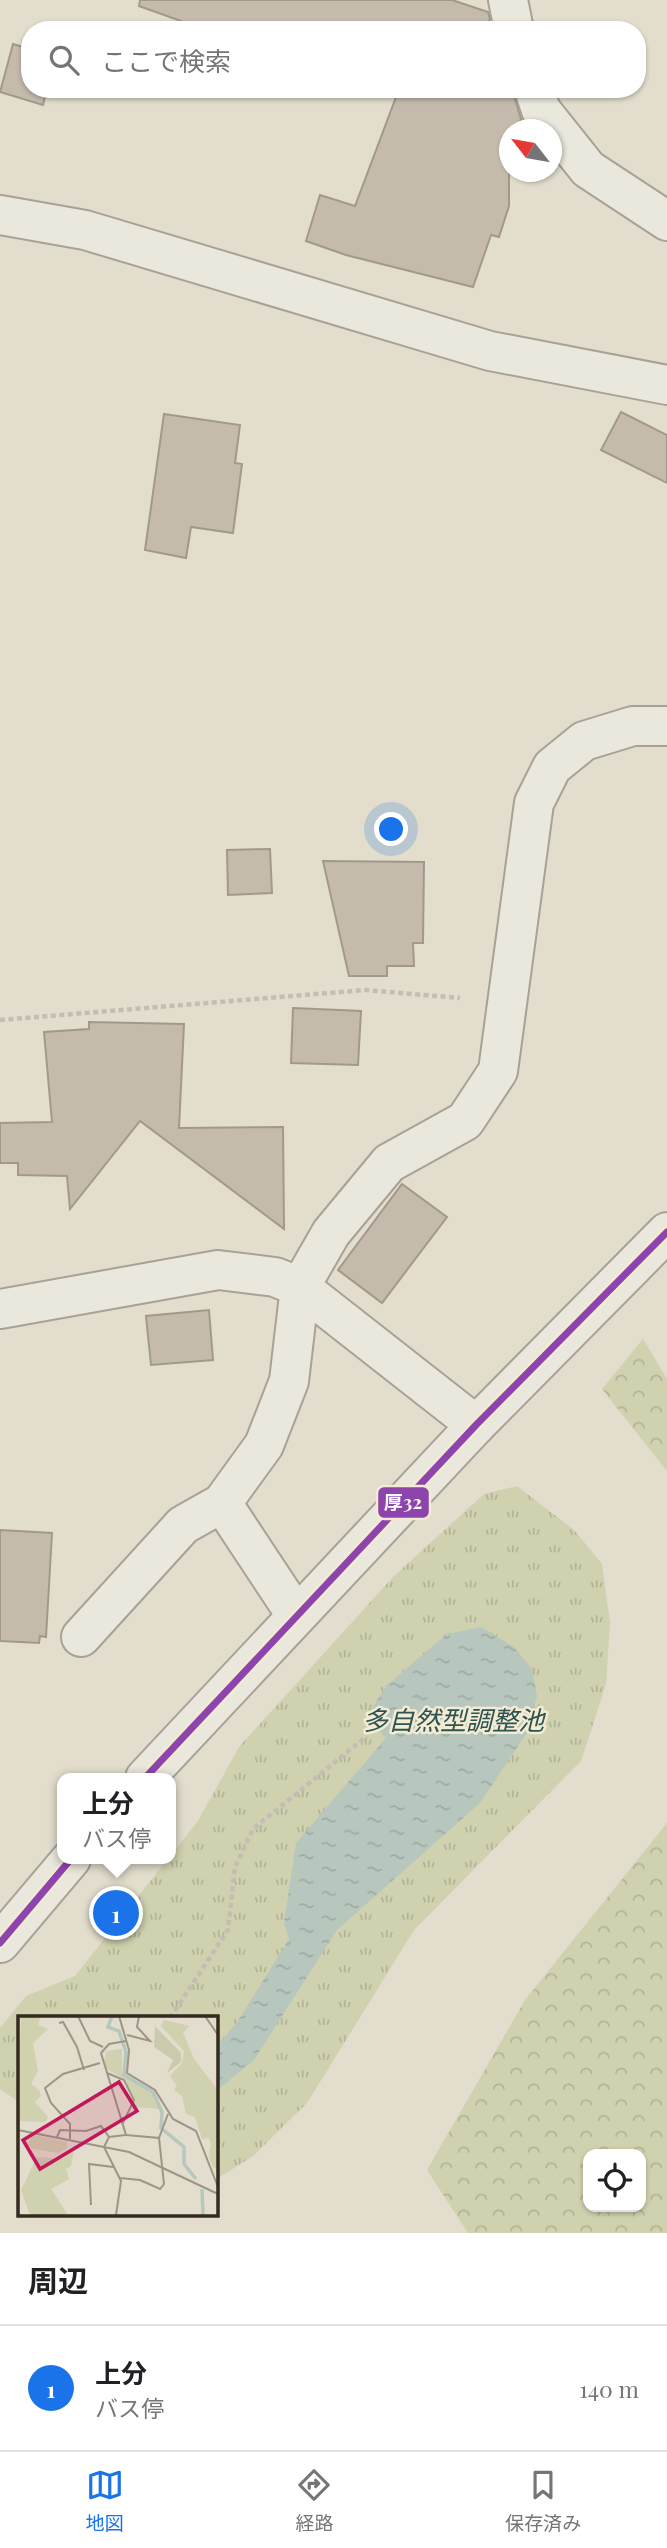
<!DOCTYPE html>
<html lang="ja">
<meta charset="utf-8">
<style>
:root{--surface:#fff;--page:#f6f6f6;--text:#202124;--muted:#757577;--line:#e0e0e0;--accent:#1a73e8}
body{margin:0;font-family:"Playfair Display","Noto Sans JP",serif;background:var(--page);color:var(--text)}
.controls{position:absolute;right:21px;bottom:21px;display:grid;overflow:hidden;border-radius:14px;box-shadow:0 2px 5px #0004}
.controls button{width:63px;height:63px;display:grid;place-items:center;padding:0;border:0;border-bottom:2px solid var(--line);background:var(--surface);color:var(--text);font:35px sans-serif}
.compass{position:absolute;left:499px;top:119px;width:63px;height:63px;border-radius:50%;background:var(--surface);box-shadow:0 2px 5px #0004;rotate:301deg}
.you{position:absolute;left:392px;top:830px;width:24px;height:24px;margin:-18px;border:5px solid #fff;border-radius:50%;background:#1a73e8;box-shadow:0 0 0 10px #1a73e833}
.badge{display:grid;place-items:center;width:46px;height:46px;border-radius:50%;background:var(--accent);color:#fff;font-size:23px;font-weight:700}
.pin{position:absolute;translate:-50% -50%;border:4px solid #fff;box-shadow:0 2px 7px #0006}
.popup{position:absolute;left:57px;top:1773px;width:119px;height:91px;box-sizing:border-box;display:grid;place-content:center;border-radius:14px;background:var(--surface);filter:drop-shadow(0 2px 5px #0005);font-size:23px;white-space:nowrap;color:var(--muted)}
.popup b{font-size:26px;color:var(--text)}
.popup::after{content:'';position:absolute;left:50%;top:100%;margin-left:-14px;border:14px solid transparent;border-top-color:var(--surface)}
.list{margin:0;padding:0;list-style:none}
h2{display:flex;justify-content:space-between;align-items:center;height:91px;margin:0;padding:0 28px;font-size:30px}
h2 small{font-size:23px;font-weight:400;color:var(--muted)}
.list li{display:grid;grid-template-columns:46px 1fr auto;gap:21px;align-items:center;box-sizing:border-box;height:126px;padding:0 28px;border-top:2px solid var(--line)}
.list b{display:block;font-size:26px;white-space:nowrap}
.list p{margin:0;font-size:23px;white-space:nowrap;color:var(--muted)}
.list em{font-size:23px;font-style:normal;color:var(--muted)}
.icon{flex:none;width:38px;height:38px;fill:none;stroke:currentColor;stroke-width:2;stroke-linecap:round;stroke-linejoin:round}
.map{position:relative;flex:none;width:667px;height:2233px;overflow:hidden}
.search{position:absolute;background:var(--surface);box-shadow:0 2px 5px #0004;left:21px;right:21px;top:21px;height:77px;display:flex;align-items:center;gap:18px;box-sizing:border-box;padding:0 24px;border-radius:28px;color:var(--muted);font-size:26px}
.sheet{height:217px;background:var(--surface)}
nav{display:flex;justify-content:space-around;align-items:center;box-sizing:border-box;height:98px;border-top:2px solid var(--line);background:var(--surface);font-size:19px;color:var(--muted)}
nav a{display:grid;justify-items:center;gap:4px}
nav .on{color:var(--accent)}
.map>svg:first-child{display:block}
.forest{fill:url(#forest-crowns);fill-rule:evenodd}
.park{fill:url(#park-tufts)}
.water{fill:url(#water-ripples)}
.building{fill:#c5bbad;stroke:#a2998b;stroke-width:2}
.lines{fill:none;stroke-linecap:round;stroke-linejoin:round}
.minor-casing{stroke:#a7a295;stroke-width:42}
.tertiary-casing{stroke:#a7a295;stroke-width:42}
.path{stroke:#c2beb4;stroke-width:4.5;stroke-dasharray:5 3.5;stroke-linecap:butt}
.minor{stroke:#eae7dd;stroke-width:38}
.tertiary{stroke:#eae7dd;stroke-width:38}
.bus-1-casing{stroke:#f3ebd2;stroke-width:12}
.bus-1{stroke:#8e44ad;stroke-width:7}
.labels{text-anchor:middle;dominant-baseline:central;stroke-width:5;stroke-linejoin:round;paint-order:stroke}
.water-label{font-size:26px;font-style:italic;fill:#2e5353;stroke:#f3ebd2}
.inset-river{fill:none;stroke:#b7c7be;stroke-width:3.5}
.inset-road{fill:none;stroke:#9d9586;stroke-width:2}
.view{fill:#c2185b;fill-opacity:0.15;stroke:#c2185b;stroke-width:3.5}
.inset-edge{fill:none;stroke:#352a1e;stroke-width:3.5}
.line-badge{stroke:#f3ebd2;stroke-width:2.5}
.badge-label{font-size:19px;text-anchor:middle;font-weight:bold;fill:#fff}
</style>
<div class="map">
<svg width="667" height="2233" viewBox="0 0 667 2233">
<defs>
<pattern id="forest-crowns" width="20" height="18" patternUnits="userSpaceOnUse" patternTransform="scale(1.75)"><rect width="20" height="18" fill="#cfd1af"/><path d="M2 6a3 3 0 1 1 6 0M12 15a3 3 0 1 1 6 0" fill="none" stroke="#b2b496"/></pattern>
<pattern id="park-tufts" width="24" height="20" patternUnits="userSpaceOnUse" patternTransform="scale(1.75)"><rect width="24" height="20" fill="#cfd1af"/><path d="M3 7l-1-3M5 7V3M7 7l1-3M15 17l-1-3M17 17v-4M19 17l1-3" fill="none" stroke="#b2b496"/></pattern>
<pattern id="water-ripples" width="26" height="14" patternUnits="userSpaceOnUse" patternTransform="scale(1.75)"><rect width="26" height="14" fill="#b7c7be"/><path d="M2 4q2-2 4 0t4 0M15 11q2-2 4 0t4 0" fill="none" stroke="#9eaba3"/></pattern>
</defs>
<rect width="100%" height="100%" fill="#e2ddcc"/>
<path class="forest" d="M 643,1339 L 667,1379 L 667,1471 L 602,1389 Z
M 667,1823 L 667,2233 L 468,2233 L 427,2170 L 525,2000 ZM 588,2154 L 641,2154 L 641,2207 L 588,2207 Z"/>
<path class="park" d="M 517,1486 L 574,1530 L 602,1564 L 610,1623 L 606,1684 L 581,1761 L 414,1930 L 307,2103 L 253,2156 L 215,2180 L 215,2018 L 19,2018 L 19,2102 L 0,2089 L 0,2028 L 26,1996 L 75,1976 L 198,1821 L 239,1747 L 393,1577 L 484,1494 Z"/>
<path class="water" d="M 481,1627 L 514,1647 L 532,1669 L 537,1696 L 528,1731 L 480,1803 L 337,1930 L 254,2060 L 215,2092 L 215,2048 L 238,2021 L 289,1939 L 284,1923 L 296,1843 L 386,1738 L 366,1718 L 386,1686 L 447,1634 Z"/>
<path class="building" d="M 140,0 L 452,0 L 488,12 L 490,19 L 486,30 L 206,30 L 139,6 Z
M 13,44 L 30,49 L 30,89 L 47,89 L 43,105 L 0,92 Z
M 374,89 L 503,89 L 513,93 L 521,119 L 518,130 L 509,130 L 509,206 L 499,237 L 491,235 L 473,287 L 346,255 L 306,241 L 320,195 L 355,206 L 396,97 Z
M 621,412 L 667,435 L 667,483 L 601,450 Z
M 164,414 L 240,425 L 235,463 L 242,464 L 233,533 L 191,527 L 186,558 L 145,550 Z
M 270,849 L 272,893 L 228,895 L 227,850 Z
M 323,861 L 424,862 L 423,943 L 413,943 L 414,966 L 387,966 L 387,976 L 349,976 Z
M 293,1008 L 361,1011 L 358,1065 L 291,1063 Z
M 89,1022 L 184,1024 L 179,1128 L 283,1127 L 284,1229 L 140,1121 L 70,1209 L 67,1176 L 18,1175 L 18,1163 L 0,1163 L 0,1123 L 52,1122 L 44,1032 L 89,1029 Z
M 402,1184 L 447,1217 L 382,1303 L 338,1270 Z
M 209,1310 L 213,1360 L 151,1365 L 146,1316 Z
M 0,1530 L 52,1533 L 46,1637 L 40,1636 L 39,1643 L 0,1641 Z"/>
<g class="lines">
<defs>
<path id="minor" d="M 508,0 L 514,30
M 534,89 L 541,110 L 588,169 L 667,221
M 0,215 L 85,230 L 490,351 L 667,385
M 0,1309 L 218,1270 L 275,1277 L 300,1287 L 476,1425
M 296,1615 L 222,1503 L 264,1445 L 289,1381 L 300,1287 L 331,1233 L 389,1163 L 465,1121 L 498,1071 L 534,803 L 552,767 L 584,741 L 633,726 L 667,726
M 81,1637 L 183,1525 L 222,1503"/>
<path id="tertiary" d="M 145,1778 L 476,1425 L 667,1232
M 0,1943 L 71,1859"/>
</defs>
<use href="#minor" class="minor-casing"/>
<use href="#tertiary" class="tertiary-casing"/>
<path class="path" d="M 0,1020 L 365,990 L 460,998
M 170,2018 L 228,1930 L 235,1867 L 253,1829 L 367,1736"/>
<use href="#minor" class="minor"/>
<use href="#tertiary" class="tertiary"/>
<defs>
<path id="bus-1" d="M 145,1778 L 476,1425 L 667,1232
M 0,1943 L 71,1859"/>
</defs>
<use href="#bus-1" class="bus-1-casing"/>
<use href="#bus-1" class="bus-1"/>
</g>
<g class="labels">
<g class="water-label">
<text x="453" y="1719">多自然型調整池</text>
</g>
</g>
<g transform="translate(18 2016)">
<rect width="200" height="200" fill="#e2ddcc"/>
<path d="M 3,0 L 23,0 L 20,9 L 30,13 L 15,27 L 20,55 L 13,68 L 21,74 L 23,80 L 17,86 L 30,101 L 27,106 L 0,105 ZM 146,4 L 171,10 L 165,17 L 176,43 L 199,73 L 200,151 L 196,153 L 191,141 L 193,128 L 191,122 L 184,123 L 177,101 L 168,98 L 164,80 L 156,74 L 159,70 L 152,60 L 164,47 L 166,35 L 143,10 ZM 104,33 L 104,57 L 134,77 L 141,93 L 116,91 L 108,64 L 90,54 L 86,47 L 88,35 ZM 57,128 L 53,150 L 48,153 L 51,163 L 33,173 L 50,199 L 12,199 L 3,174 L 19,141 L 45,143 Z" fill="#cfd1af"/>
<path d="M 137,10 L 163,37 L 163,46 L 149,57 L 155,44 L 136,31 Z" fill="#cacbae"/>
<path d="M 13,118 L 49,126 L 49,132 L 40,137 L 15,133 L 10,129 Z" fill="#cfd1af"/>
<path class="inset-river" d="M 94,0 L 90,11 L 101,15 L 108,36 L 106,59 L 135,76 L 144,96 L 143,112 L 166,131 L 166,148 L 178,163M 184,173 L 185,199"/>
<path class="inset-road" d="M 60,0 L 72,25 L 85,31M 101,0 L 111,34 L 109,57 L 137,74 L 155,103 L 178,115 L 200,171M 187,0 L 200,19M 41,7 L 45,6 L 59,31 L 66,54M 109,19 L 132,25 L 119,11 L 121,0M 89,57 L 106,64 L 116,84 L 104,109M 0,114 L 111,136 L 200,178M 39,121 L 42,114 L 68,115 L 83,110 L 91,121M 141,122 L 150,98M 52,123 L 52,108 L 33,87 L 27,72 L 45,58 L 82,47M 102,162 L 122,164 L 142,173 L 146,168 L 141,122 L 108,119M 73,189 L 71,148 L 95,151M 98,199 L 103,165 L 86,131 L 91,121 L 108,119 L 83,37 L 91,28 L 108,25"/>
<path class="view" d="M 101,66 L 119,95 L 22,153 L 5,124 Z"/>
<rect width="200" height="200" class="inset-edge"/>
</g>
<rect class="line-badge" x="377" y="1486" width="53" height="33" rx="7" fill="#8e44ad"/>
<g class="badge-label">
<text x="403" y="1509">厚32</text>
</g>
</svg>
<div class="controls">
<button><svg class="icon" aria-label="locate" viewBox="0 0 24 24"><circle cx="12" cy="12" r="6"/><path d="M12 2v4M12 18v4M2 12h4M18 12h4"/></svg></button>
</div>
<svg class="compass" viewBox="-18 -18 36 36"><path d="M0-13l5 13h-10z" fill="#e53935"/><path d="M0 13l5-13h-10z" fill="#757577"/></svg>
<div class="you"></div>
<div class="pin badge" style="left:116px;top:1913px">1</div>
<div class="popup"><b>上分</b>バス停</div>
<div class="search"><svg class="icon" aria-label="search" viewBox="0 0 24 24"><circle cx="10" cy="10" r="6"/><path d="M15 15l6 6"/></svg>ここで検索</div>
</div>
<section class="sheet">
<h2>周辺<small></small></h2>
<ul class="list">
<li><span class="badge">1</span><div><b>上分</b><p>バス停</p></div><em>140 m</em></li>
</ul>
</section>
<nav>
<a class="on"><svg class="icon" aria-label="map" viewBox="0 0 24 24"><path d="M3 6l6-2 6 2 6-2v14l-6 2-6-2-6 2zM9 4v14M15 6v14"/></svg>地図</a>
<a><svg class="icon" aria-label="directions" viewBox="0 0 24 24"><path d="M12 3l9 9-9 9-9-9zM9 14v-3h6M13 9l2 2-2 2"/></svg>経路</a>
<a><svg class="icon" aria-label="saved" viewBox="0 0 24 24"><path d="M7 4h10v16l-5-4-5 4z"/></svg>保存済み</a>
</nav>
